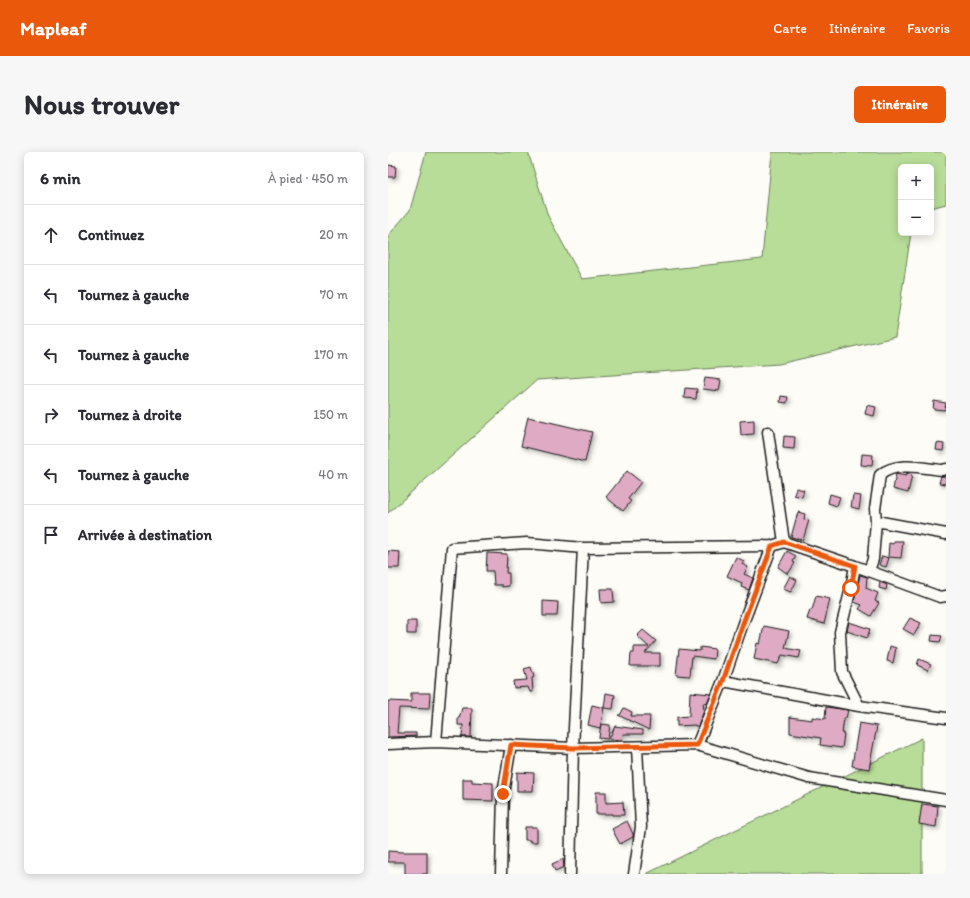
<!DOCTYPE html>
<html lang="fr">
<meta charset="utf-8">
<style>
:root{--surface:#fff;--page:#f7f7f7;--text:#2b2b33;--muted:#7c7c81;--line:#e1e1e2;--accent:#ea580c}
body{margin:0;font-family:Itim,sans-serif;background:var(--page);color:var(--text)}
.controls{position:absolute;right:12px;top:12px;display:grid;overflow:hidden;border-radius:6px;box-shadow:0 2px 10px #0003}
.controls button{width:36px;height:36px;display:grid;place-items:center;padding:0;border:0;border-bottom:1px solid var(--line);background:var(--surface);color:var(--text);font:20px sans-serif}
.stop{position:absolute;width:12px;height:12px;margin:-9px;border:3px solid #ea580c;border-radius:50%;background:#fff}
.stop.end{background:#ea580c;border-color:#fff;box-shadow:0 1px 4px #0008}
.list{margin:0;padding:0;list-style:none}
h2{display:flex;justify-content:space-between;align-items:center;height:52px;margin:0;padding:0 16px;font-size:17px}
h2 small{font-size:13px;font-weight:400;color:var(--muted)}
.list li{display:grid;grid-template-columns:26px 1fr auto;gap:12px;align-items:center;box-sizing:border-box;height:60px;padding:0 16px;border-top:1px solid var(--line)}
.list b{display:block;font-size:15px;white-space:nowrap}
.list em{font-size:13px;font-style:normal;color:var(--muted)}
.icon{flex:none;width:22px;height:22px;fill:none;stroke:currentColor;stroke-width:2;stroke-linecap:round;stroke-linejoin:round}
.map{position:relative;flex:none;width:558px;height:722px;overflow:hidden;border-radius:6px}
header{display:flex;align-items:center;gap:24px;box-sizing:border-box;height:56px;padding:0 20px;background:var(--accent);color:#fff}
header strong{font-size:19px}
nav{display:flex;gap:22px;margin-inline-start:auto;font-size:14px}
.intro{display:flex;align-items:center;justify-content:space-between;box-sizing:border-box;height:96px;padding:0 24px}
h1{margin:0;font-size:28px}
.button{padding:10px 18px;border-radius:6px;background:var(--accent);color:#fff;font-size:14px;font-weight:700}
main{display:flex;gap:24px;padding:0 24px}
aside{flex:1;background:var(--surface);border-radius:6px;box-shadow:0 2px 10px #0003}
.map>svg:first-child{display:block}
.green{fill:#b8dd98;stroke:#6a7c5a}
.building{fill:#dfaac4;stroke:#1c1c1c;filter:url(#shadow)}
.lines{fill:none;stroke-linecap:round;stroke-linejoin:round}
.street-casing{stroke:#1c1c1c;stroke-width:13}
.street{stroke:#fdfcf7;stroke-width:10}
.route{stroke:#ea580c;stroke-width:5}
</style>
<header>
<strong>Mapleaf</strong>
<nav><a>Carte</a><a>Itinéraire</a><a>Favoris</a></nav>
</header>
<div class="intro"><h1>Nous trouver</h1><a class="button">Itinéraire</a></div>
<main>
<aside>
<h2>6 min<small>À pied · 450 m</small></h2>
<ul class="list">
<li><svg class="icon" aria-label="ahead" viewBox="0 0 24 24"><path d="M12 20V5M6 11l6-6 6 6"/></svg><div><b>Continuez</b></div><em>20 m</em></li>
<li><svg class="icon" aria-label="left" viewBox="0 0 24 24"><path d="M17 20v-9H6M10 6l-5 5 5 5"/></svg><div><b>Tournez à gauche</b></div><em>70 m</em></li>
<li><svg class="icon" aria-label="left" viewBox="0 0 24 24"><path d="M17 20v-9H6M10 6l-5 5 5 5"/></svg><div><b>Tournez à gauche</b></div><em>170 m</em></li>
<li><svg class="icon" aria-label="right" viewBox="0 0 24 24"><path d="M7 20v-9h11M14 6l5 5-5 5"/></svg><div><b>Tournez à droite</b></div><em>150 m</em></li>
<li><svg class="icon" aria-label="left" viewBox="0 0 24 24"><path d="M17 20v-9H6M10 6l-5 5 5 5"/></svg><div><b>Tournez à gauche</b></div><em>40 m</em></li>
<li><svg class="icon" aria-label="arrive" viewBox="0 0 24 24"><path d="M6 21V4h12l-3 4 3 4H6"/></svg><div><b>Arrivée à destination</b></div></li>
</ul>
</aside>
<div class="map">
<svg width="558" height="722" viewBox="0 0 558 722">
<defs>
<filter id="shadow"><feDropShadow dx="2.5" dy="2.5" stdDeviation="2" flood-color="#0004"/></filter>
</defs>
<rect width="100%" height="100%" fill="#fdfcf7"/>
<filter id="ink" filterUnits="userSpaceOnUse"><feTurbulence type="fractalNoise" baseFrequency=".025" numOctaves="2"/><feDisplacementMap in="SourceGraphic" scale="8" xChannelSelector="R" yChannelSelector="G"/><feConvolveMatrix kernelMatrix="1 2 1 2 8 2 1 2 1" color-interpolation-filters="sRGB"/></filter>
<g filter="url(#ink)">
<path class="green" d="M 38,0 L 140,0 L 160,64 L 194,127 L 374,107 L 384,0 L 558,0 L 558,52 L 543,56 L 543,15 L 513,15 L 513,81 L 523,81 L 507,185 L 391,212 L 149,228 L 0,361 L 0,84 L 22,58 Z
M 534,586 L 534,722 L 258,722 Z"/>
<path class="building" d="M 0,13 L 8,14 L 7,25 L 0,25 Z
M 317,226 L 333,228 L 331,239 L 315,237 Z
M 297,236 L 309,237 L 308,247 L 296,246 Z
M 393,244 L 400,245 L 399,251 L 392,250 Z
M 546,249 L 558,251 L 557,258 L 545,257 Z
M 479,253 L 488,255 L 486,264 L 477,262 Z
M 140,265 L 204,280 L 197,310 L 133,294 Z
M 366,268 L 366,282 L 353,283 L 352,269 Z
M 396,284 L 407,285 L 406,297 L 395,296 Z
M 549,291 L 556,292 L 555,299 L 548,298 Z
M 474,302 L 485,303 L 484,314 L 473,313 Z
M 239,319 L 253,330 L 240,347 L 243,349 L 235,359 L 218,345 Z
M 518,321 L 524,323 L 520,341 L 505,337 L 508,322 L 518,324 Z
M 553,324 L 558,324 L 558,332 L 551,331 Z
M 408,336 L 416,338 L 414,345 L 406,343 Z
M 442,342 L 452,345 L 449,354 L 440,351 Z
M 465,343 L 473,344 L 471,357 L 463,355 Z
M 410,360 L 417,362 L 416,367 L 421,368 L 415,388 L 403,385 Z
M 506,389 L 515,389 L 513,406 L 500,405 L 501,391 L 505,392 Z
M 0,399 L 12,400 L 11,416 L 0,416 Z
M 399,399 L 408,404 L 405,410 L 407,411 L 400,422 L 390,415 Z
M 99,401 L 119,402 L 118,421 L 121,421 L 121,434 L 114,435 L 114,433 L 106,433 L 105,419 L 98,419 Z
M 494,404 L 501,406 L 498,415 L 491,413 Z
M 348,405 L 356,409 L 354,412 L 360,415 L 356,422 L 365,426 L 361,438 L 353,435 L 354,431 L 339,424 Z
M 472,423 L 479,425 L 478,436 L 490,441 L 487,449 L 491,451 L 483,464 L 471,457 L 474,453 L 466,450 Z
M 402,424 L 409,428 L 403,440 L 395,437 Z
M 492,430 L 499,433 L 498,438 L 491,436 Z
M 212,437 L 225,437 L 226,450 L 213,451 Z
M 428,444 L 442,447 L 436,472 L 419,467 L 422,458 L 424,458 Z
M 155,449 L 170,450 L 169,464 L 155,464 Z
M 522,466 L 533,471 L 526,483 L 515,477 Z
M 19,469 L 28,469 L 28,482 L 19,482 Z
M 461,470 L 482,477 L 479,486 L 459,479 Z
M 376,474 L 401,479 L 397,496 L 413,499 L 411,506 L 394,503 L 390,512 L 366,507 L 369,491 L 372,492 Z
M 255,478 L 268,489 L 257,501 L 272,501 L 272,514 L 242,514 L 243,501 L 246,501 L 246,495 L 261,495 L 249,484 Z
M 544,483 L 554,484 L 552,490 L 543,489 Z
M 502,494 L 508,496 L 505,511 L 499,509 Z
M 312,495 L 327,497 L 326,507 L 304,504 L 302,524 L 288,523 L 291,497 L 312,499 Z
M 531,507 L 543,512 L 540,518 L 529,513 Z
M 143,515 L 146,525 L 144,526 L 145,540 L 142,540 L 140,535 L 126,536 L 125,529 L 139,528 L 136,517 Z
M 302,540 L 323,542 L 319,552 L 315,551 L 316,559 L 310,574 L 307,574 L 307,573 L 289,574 L 289,565 L 301,564 Z
M 23,541 L 42,541 L 41,557 L 11,556 L 9,581 L 28,581 L 28,584 L 0,585 L 0,549 L 23,550 Z
M 218,541 L 227,543 L 225,557 L 216,556 L 212,576 L 200,573 L 204,553 L 216,556 Z
M 438,555 L 460,558 L 458,566 L 456,566 L 454,582 L 456,582 L 454,596 L 432,593 L 433,586 L 402,581 L 402,565 L 424,568 L 424,565 L 437,567 Z
M 74,556 L 84,556 L 83,585 L 74,585 L 75,573 L 70,573 L 70,566 L 71,566 Z
M 236,556 L 244,560 L 243,564 L 262,564 L 261,578 L 230,563 L 232,563 Z
M 471,571 L 489,574 L 481,617 L 464,614 Z
M 213,572 L 222,573 L 220,587 L 211,586 Z
M 227,574 L 255,578 L 255,582 L 235,582 L 234,588 L 221,587 Z
M 129,620 L 146,621 L 145,639 L 129,639 Z
M 75,627 L 84,627 L 84,630 L 105,631 L 105,649 L 75,648 Z
M 208,640 L 218,640 L 218,651 L 235,650 L 236,663 L 224,663 L 224,662 L 208,662 Z
M 534,652 L 550,654 L 548,675 L 531,672 Z
M 239,669 L 245,682 L 245,685 L 232,692 L 224,677 Z
M 137,675 L 149,675 L 149,690 L 142,690 L 142,688 L 137,688 Z
M 0,699 L 14,700 L 39,700 L 39,722 L 17,722 L 17,710 L 0,710 Z
M 175,707 L 176,715 L 167,719 L 164,712 Z"/>
<g class="lines">
<defs>
<path id="street" d="M 380,280 L 396,390
M 558,317 L 554,318 C 534,316 509,309 492,323 L 487,357 L 488,369 L 485,407 L 481,419 L 467,414 L 463,436 L 452,480 L 454,520 L 471,554 L 558,566
M 488,369 L 558,382
M 481,419 L 552,445 L 558,444
M 335,529 L 354,474 L 384,394 L 396,390 L 467,414
M 48,590 L 64,396 L 139,391 L 195,396 L 384,394
M 0,592 L 48,590 L 185,596 L 309,593 L 421,626 L 558,648
M 309,593 L 335,529 L 471,554
M 113,722 L 115,642 L 123,593
M 182,722 L 185,596 L 195,396
M 246,722 L 253,675 L 249,595"/>
</defs>
<use href="#street" class="street-casing"/>
<use href="#street" class="street"/>
</g>
</g>
<g class="lines" filter="url(#ink)">
<path class="route" d="M 115,642 L 123,593 L 185,596 L 309,593 L 335,529 L 354,474 L 384,394 L 396,390 L 467,414 L 463,436"/>
</g>
</svg>
<div class="controls">
<button>+</button>
<button>−</button>
</div>
<div class="stop" style="left:463px;top:436px"></div>
<div class="stop end" style="left:115px;top:642px"></div>
</div>
</main>
